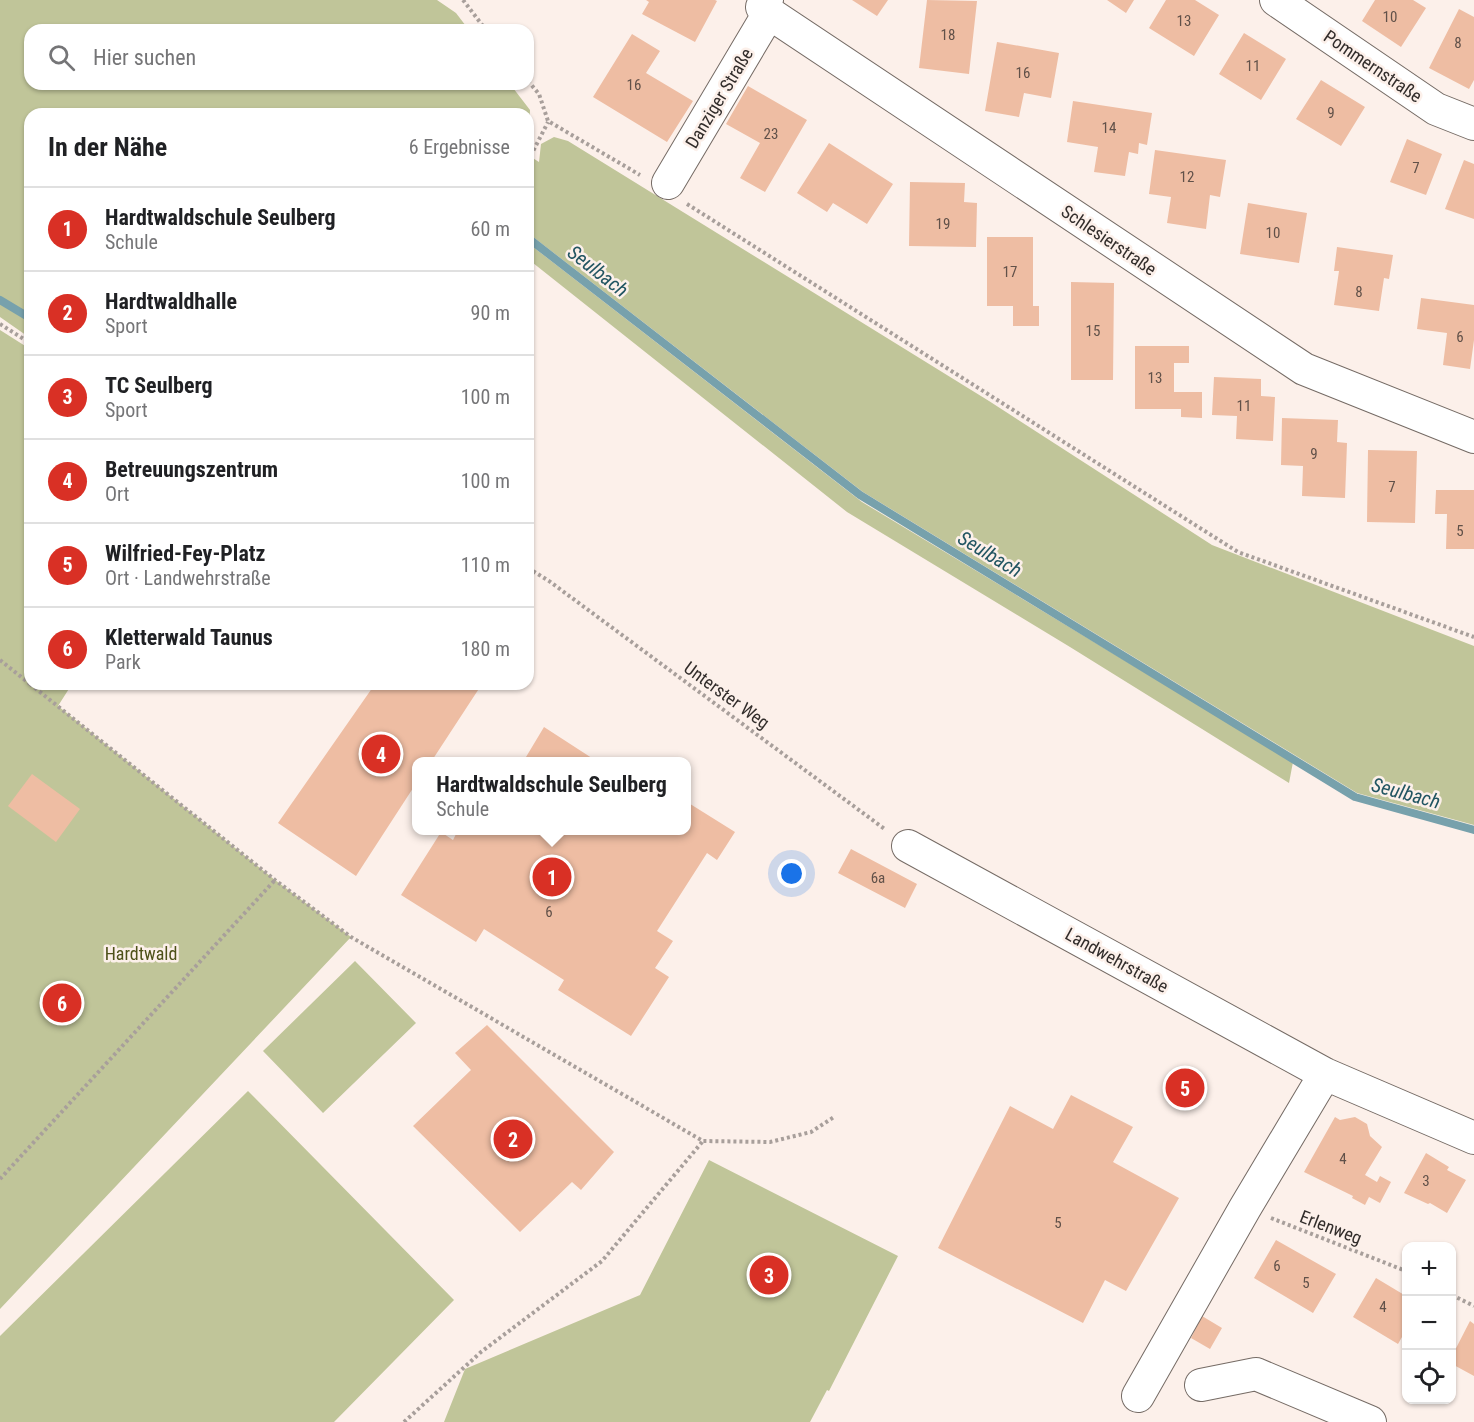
<!DOCTYPE html>
<html lang="de">
<meta charset="utf-8">
<style>
:root{--surface:#fff;--page:#f2f2f2;--text:#202124;--muted:#757577;--line:#e0e0e0;--accent:#d93025}
body{margin:0;font-family:"Roboto Condensed",sans-serif;background:var(--page);color:var(--text)}
.controls{position:absolute;right:18px;bottom:18px;display:grid;overflow:hidden;border-radius:12px;box-shadow:0 2px 4px #0004}
.controls button{width:54px;height:54px;display:grid;place-items:center;padding:0;border:0;border-bottom:2px solid var(--line);background:var(--surface);color:var(--text);font:30px sans-serif}
.you{position:absolute;left:792px;top:874px;width:21px;height:21px;margin:-15px;border:4px solid #fff;border-radius:50%;background:#1a73e8;box-shadow:0 0 0 9px #1a73e833}
.badge{display:grid;place-items:center;width:39px;height:39px;border-radius:50%;background:var(--accent);color:#fff;font-size:20px;font-weight:700}
.pin{position:absolute;translate:-50% -50%;border:3px solid #fff;box-shadow:0 2px 6px #0006}
.popup{position:absolute;left:412px;top:757px;width:279px;height:78px;box-sizing:border-box;display:grid;place-content:center;border-radius:12px;background:var(--surface);filter:drop-shadow(0 2px 4px #0005);font-size:20px;white-space:nowrap;color:var(--muted)}
.popup b{font-size:22px;color:var(--text)}
.popup::after{content:'';position:absolute;left:50%;top:100%;margin-left:-12px;border:12px solid transparent;border-top-color:var(--surface)}
.list{margin:0;padding:0;list-style:none}
h2{display:flex;justify-content:space-between;align-items:center;height:78px;margin:0;padding:0 24px;font-size:26px}
h2 small{font-size:20px;font-weight:400;color:var(--muted)}
.list li{display:grid;grid-template-columns:39px 1fr auto;gap:18px;align-items:center;box-sizing:border-box;height:84px;padding:0 24px;border-top:2px solid var(--line)}
.list b{display:block;font-size:22px;white-space:nowrap}
.list p{margin:0;font-size:20px;white-space:nowrap;color:var(--muted)}
.list em{font-size:20px;font-style:normal;color:var(--muted)}
.icon{flex:none;width:33px;height:33px;fill:none;stroke:currentColor;stroke-width:2;stroke-linecap:round;stroke-linejoin:round}
.map{position:relative;flex:none;width:1474px;height:1422px;overflow:hidden}
.search{position:absolute;background:var(--surface);box-shadow:0 2px 4px #0004;left:24px;top:24px;width:510px;height:66px;display:flex;align-items:center;gap:15px;box-sizing:border-box;padding:0 21px;border-radius:18px;color:var(--muted);font-size:22px}
.panel{position:absolute;background:var(--surface);box-shadow:0 2px 4px #0004;left:24px;top:108px;width:510px;height:582px;border-radius:18px}
.map>svg:first-child{display:block}
.green{fill:#c0c599}
.lines{fill:none;stroke-linecap:round;stroke-linejoin:round}
.stream{stroke:#77a1ac;stroke-width:8}
.building{fill:#eebda3}
.minor-casing{stroke:#756b65;stroke-width:34}
.path{stroke:#a89f9b;stroke-width:4;stroke-dasharray:3 3;stroke-linecap:butt}
.minor{stroke:#fff;stroke-width:32}
.labels{text-anchor:middle;dominant-baseline:central;stroke-width:5;stroke-linejoin:round;paint-order:stroke}
.number-label{font-size:15px;fill:#615149}
.street-label{font-size:18px;fill:#322d2b;stroke:#fcf0ea}
.park-label{font-size:18px;fill:#4e5119;stroke:#fcf0ea}
.water-label{font-size:20px;font-style:italic;fill:#225562;stroke:#fcf0ea}
</style>
<div class="map">
<svg width="1474" height="1422" viewBox="0 0 1474 1422">
<rect width="100%" height="100%" fill="#fcf0ea"/>
<path class="green" d="M 0,0 L 437,0 L 456,13 L 469,30 L 30,30 L 30,84 L 510,84 L 530,110 L 529,137 L 528,138 L 528,114 L 30,114 L 30,338 L 0,317 Z
M 554,137 L 568,141 L 989,401 L 1212,545 L 1474,646 L 1474,825 L 1357,793 L 863,492 L 528,233 L 528,155 L 539,162 L 541,144 Z
M 528,243 L 862,502 L 1293,762 L 1289,783 L 1070,647 L 847,512 L 528,259 Z
M 0,330 L 30,349 L 30,684 L 72,684 L 58,706 L 275,880 L 351,937 L 0,1309 Z
M 355,961 L 416,1023 L 323,1113 L 263,1051 Z
M 248,1091 L 454,1300 L 334,1422 L 0,1422 L 0,1336 Z
M 709,1160 L 898,1256 L 829,1391 L 827,1390 L 810,1422 L 444,1422 L 465,1369 L 640,1295 Z"/>
<g class="lines">
<path class="stream" d="M 528,238 L 860,495 L 1355,797 L 1474,830
M 0,300 L 30,318"/>
</g>
<path class="building" d="M 646,0 L 715,0 L 717,1 L 695,42 L 642,14 L 649,2 Z
M 852,0 L 888,0 L 877,16 Z
M 927,0 L 977,1 L 969,74 L 919,68 Z
M 1107,0 L 1134,0 L 1126,13 Z
M 1166,0 L 1195,0 L 1219,15 L 1194,56 L 1149,28 Z
M 1375,0 L 1413,0 L 1426,8 L 1401,47 L 1362,21 Z
M 1459,9 L 1474,17 L 1474,80 L 1469,89 L 1429,68 Z
M 1244,33 L 1286,59 L 1261,100 L 1219,74 Z
M 632,34 L 660,51 L 646,73 L 693,101 L 667,142 L 593,97 Z
M 997,42 L 1059,53 L 1051,98 L 1024,93 L 1019,117 L 985,111 Z
M 1321,80 L 1365,107 L 1341,146 L 1296,119 Z
M 748,86 L 807,120 L 765,192 L 740,178 L 760,143 L 726,124 Z
M 1073,101 L 1152,113 L 1147,145 L 1139,143 L 1138,154 L 1129,152 L 1125,176 L 1094,172 L 1098,147 L 1067,142 Z
M 1407,139 L 1442,154 L 1426,195 L 1390,182 Z
M 829,143 L 893,184 L 867,224 L 833,203 L 827,212 L 797,193 Z
M 1155,150 L 1226,160 L 1220,197 L 1210,195 L 1206,229 L 1167,223 L 1171,197 L 1149,194 Z
M 1464,160 L 1474,164 L 1474,219 L 1445,209 Z
M 910,182 L 965,183 L 964,202 L 977,203 L 976,247 L 909,246 Z
M 1248,203 L 1307,213 L 1299,263 L 1240,254 Z
M 987,237 L 1033,237 L 1033,306 L 1039,306 L 1039,326 L 1013,326 L 1013,306 L 987,306 Z
M 1337,247 L 1393,255 L 1389,279 L 1384,278 L 1379,311 L 1334,305 L 1339,271 L 1334,271 Z
M 1071,282 L 1114,283 L 1113,380 L 1071,380 Z
M 1421,298 L 1474,305 L 1474,340 L 1470,369 L 1443,365 L 1447,333 L 1417,329 Z
M 1135,346 L 1189,346 L 1189,363 L 1174,363 L 1174,392 L 1202,392 L 1202,418 L 1181,417 L 1181,409 L 1135,409 Z
M 1214,377 L 1261,379 L 1261,396 L 1275,397 L 1273,441 L 1236,439 L 1237,416 L 1212,415 Z
M 1282,418 L 1338,420 L 1337,442 L 1347,443 L 1345,498 L 1302,496 L 1303,466 L 1281,465 Z
M 1368,450 L 1417,451 L 1415,523 L 1367,522 Z
M 1436,490 L 1474,490 L 1474,549 L 1446,549 L 1447,514 L 1435,514 Z
M 375,684 L 482,684 L 431,762 L 417,762 L 417,782 L 356,876 L 278,823 Z
M 544,727 L 598,762 L 523,762 Z
M 32,774 L 80,809 L 56,842 L 8,806 Z
M 687,802 L 735,832 L 717,860 L 707,853 L 657,931 L 673,941 L 655,968 L 669,977 L 631,1036 L 558,990 L 564,980 L 484,929 L 476,942 L 401,895 L 441,832 L 453,840 L 458,830 L 687,830 Z
M 851,849 L 917,884 L 905,908 L 838,873 Z
M 487,1025 L 614,1152 L 581,1190 L 572,1182 L 520,1232 L 413,1126 L 471,1070 L 455,1053 Z
M 1071,1095 L 1133,1127 L 1113,1162 L 1179,1198 L 1126,1291 L 1105,1280 L 1083,1323 L 938,1248 L 1010,1106 L 1053,1129 Z
M 1335,1117 L 1340,1120 L 1355,1117 L 1367,1124 L 1370,1136 L 1382,1147 L 1365,1175 L 1377,1182 L 1380,1176 L 1391,1182 L 1380,1203 L 1369,1197 L 1365,1205 L 1352,1198 L 1353,1196 L 1304,1172 Z
M 1426,1153 L 1449,1167 L 1447,1170 L 1466,1180 L 1447,1213 L 1430,1203 L 1428,1204 L 1404,1193 Z
M 1276,1240 L 1336,1274 L 1313,1313 L 1254,1278 Z
M 1376,1278 L 1406,1296 L 1406,1330 L 1398,1344 L 1353,1317 Z
M 1202,1316 L 1222,1328 L 1210,1349 L 1191,1338 Z
M 1470,1321 L 1474,1324 L 1474,1376 L 1452,1364 L 1452,1356 Z"/>
<g class="lines">
<defs>
<path id="minor" d="M 767,0 L 762,7 L 769,13 L 1304,369 L 1474,437
M 1276,0 L 1436,109 L 1474,124
M 668,183 L 769,13
M 908,846 L 1325,1074 L 1474,1138
M 1201,1385 L 1256,1374 L 1370,1422
M 1138,1396 L 1245,1208 L 1325,1074"/>
</defs>
<use href="#minor" class="minor-casing"/>
<path class="path" d="M 463,0 L 486,30
M 528,81 L 539,94 L 548,121 L 640,175
M 528,161 L 548,122
M 687,204 L 1238,552 L 1474,637
M 0,324 L 30,343
M 528,568 L 549,581 L 886,830
M 0,660 L 30,684
M 30,684 L 275,880 L 351,937 L 703,1141 L 770,1142 L 811,1132 L 834,1117
M 0,1179 L 275,880
M 1271,1218 L 1406,1271
M 1452,1295 L 1474,1306
M 404,1422 L 481,1352 L 602,1261 L 703,1141"/>
<use href="#minor" class="minor"/>
</g>
<g class="labels">
<g class="number-label">
<text x="1390" y="17">10</text>
<text x="1184" y="21">13</text>
<text x="948" y="35">18</text>
<text x="1458" y="43">8</text>
<text x="1253" y="66">11</text>
<text x="1023" y="73">16</text>
<text x="634" y="85">16</text>
<text x="1331" y="113">9</text>
<text x="1109" y="128">14</text>
<text x="771" y="134">23</text>
<text x="1416" y="168">7</text>
<text x="1187" y="177">12</text>
<text x="943" y="224">19</text>
<text x="1273" y="233">10</text>
<text x="1010" y="272">17</text>
<text x="1359" y="292">8</text>
<text x="1093" y="331">15</text>
<text x="1460" y="337">6</text>
<text x="1155" y="378">13</text>
<text x="1244" y="406">11</text>
<text x="1314" y="454">9</text>
<text x="1392" y="487">7</text>
<text x="1460" y="531">5</text>
<text x="878" y="878">6a</text>
<text x="549" y="912">6</text>
<text x="1343" y="1159">4</text>
<text x="1426" y="1181">3</text>
<text x="1058" y="1223">5</text>
<text x="1277" y="1266">6</text>
<text x="1306" y="1283">5</text>
<text x="1383" y="1307">4</text>
</g>
<g class="street-label">
<text transform="translate(1373 66) rotate(34)">Pommernstraße</text>
<text transform="translate(719 98) rotate(-59)">Danziger Straße</text>
<text transform="translate(1109 240) rotate(34)">Schlesierstraße</text>
<text transform="translate(727 695) rotate(36)">Unterster Weg</text>
<text transform="translate(1117 960) rotate(29)">Landwehrstraße</text>
<text transform="translate(1331 1227) rotate(21)">Erlenweg</text>
</g>
<g class="park-label">
<text x="141" y="953">Hardtwald</text>
</g>
<g class="water-label">
<text transform="translate(598 271) rotate(38)">Seulbach</text>
<text transform="translate(990 554) rotate(31)">Seulbach</text>
<text transform="translate(1406 793) rotate(15)">Seulbach</text>
</g>
</g>
</svg>
<div class="controls">
<button>+</button>
<button>−</button>
<button><svg class="icon" aria-label="locate" viewBox="0 0 24 24"><circle cx="12" cy="12" r="6"/><path d="M12 2v4M12 18v4M2 12h4M18 12h4"/></svg></button>
</div>
<div class="you"></div>
<div class="pin badge" style="left:552px;top:877px">1</div>
<div class="popup"><b>Hardtwaldschule Seulberg</b>Schule</div>
<div class="pin badge" style="left:513px;top:1139px">2</div>
<div class="pin badge" style="left:769px;top:1275px">3</div>
<div class="pin badge" style="left:381px;top:754px">4</div>
<div class="pin badge" style="left:1185px;top:1088px">5</div>
<div class="pin badge" style="left:62px;top:1003px">6</div>
<div class="search"><svg class="icon" aria-label="search" viewBox="0 0 24 24"><circle cx="10" cy="10" r="6"/><path d="M15 15l6 6"/></svg>Hier suchen</div>
<section class="panel">
<h2>In der Nähe<small>6 Ergebnisse</small></h2>
<ul class="list">
<li><span class="badge">1</span><div><b>Hardtwaldschule Seulberg</b><p>Schule</p></div><em>60 m</em></li>
<li><span class="badge">2</span><div><b>Hardtwaldhalle</b><p>Sport</p></div><em>90 m</em></li>
<li><span class="badge">3</span><div><b>TC Seulberg</b><p>Sport</p></div><em>100 m</em></li>
<li><span class="badge">4</span><div><b>Betreuungszentrum</b><p>Ort</p></div><em>100 m</em></li>
<li><span class="badge">5</span><div><b>Wilfried-Fey-Platz</b><p>Ort · Landwehrstraße</p></div><em>110 m</em></li>
<li><span class="badge">6</span><div><b>Kletterwald Taunus</b><p>Park</p></div><em>180 m</em></li>
</ul>
</section>
</div>
